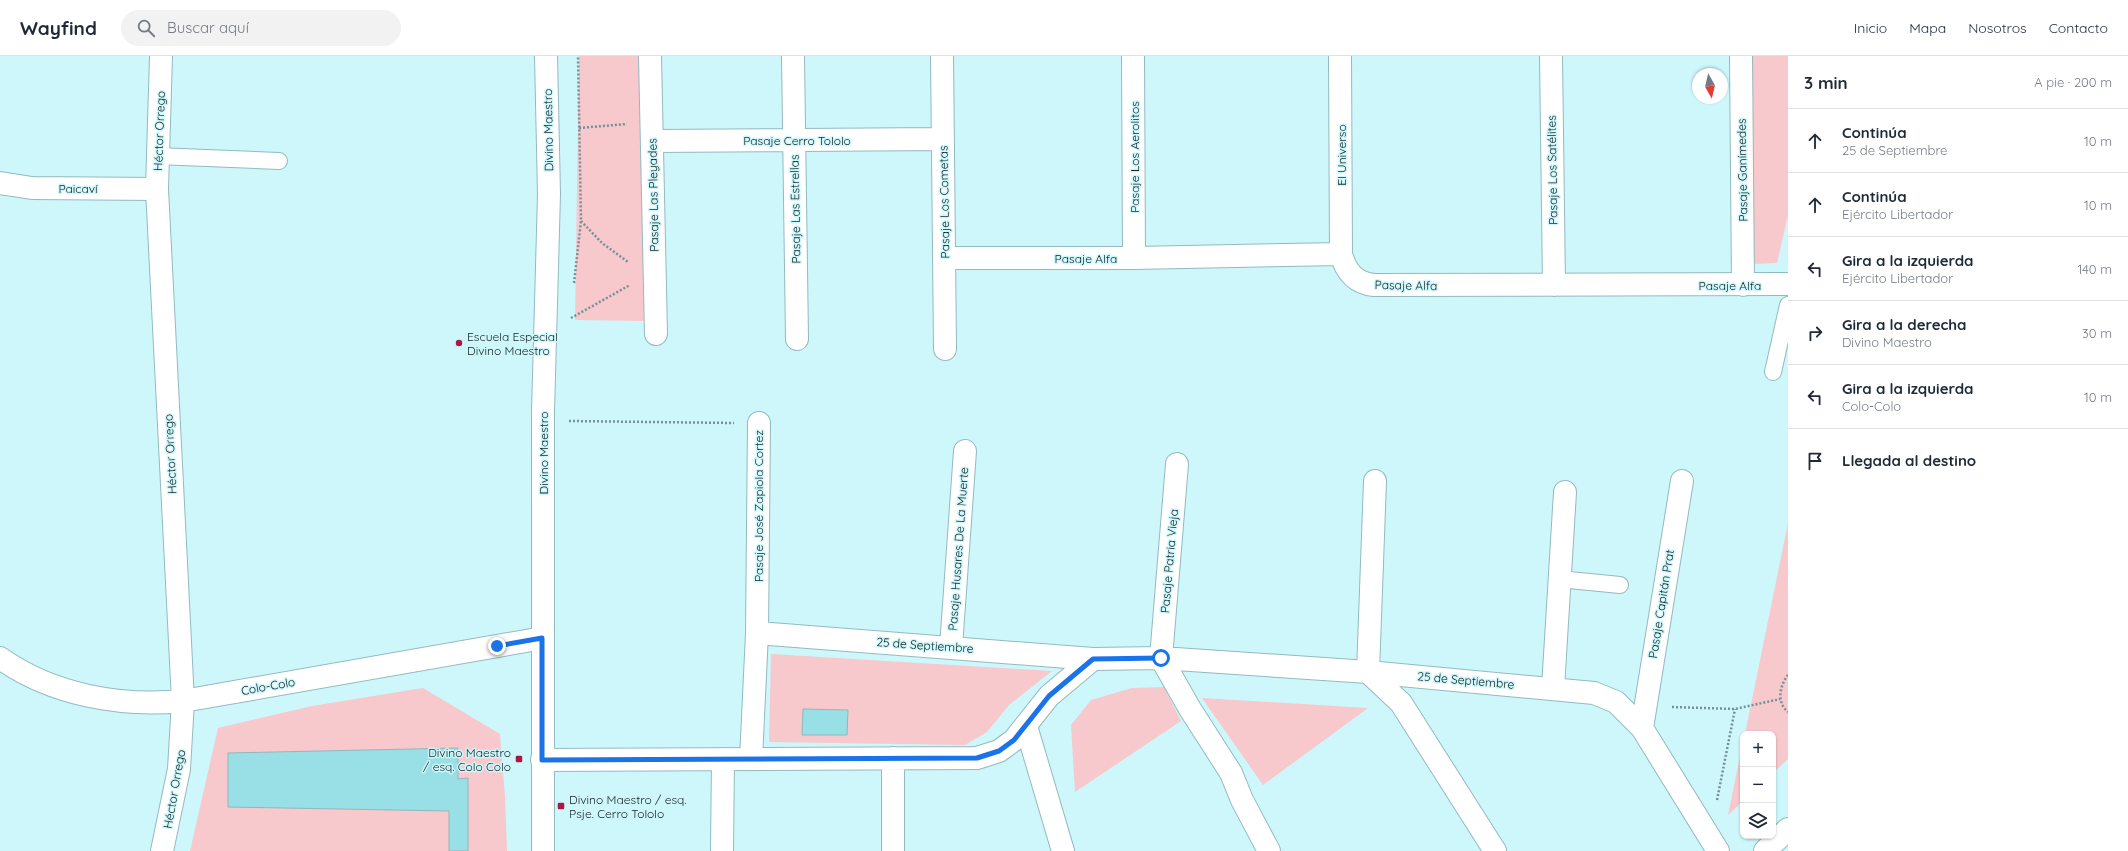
<!DOCTYPE html>
<html lang="es">
<meta charset="utf-8">
<style>
:root{--surface:#fff;--page:#f2f2f3;--text:#1f2937;--muted:#747a83;--line:#e0e1e3}
body{margin:0;font-family:Quicksand,sans-serif;background:var(--page);color:var(--text)}
.controls{position:absolute;right:12px;bottom:12px;display:grid;overflow:hidden;border-radius:8px;box-shadow:0 1px 3px #0004}
.controls button{width:36px;height:36px;display:grid;place-items:center;padding:0;border:0;border-bottom:1px solid var(--line);background:var(--surface);color:var(--text);font:20px sans-serif}
.compass{position:absolute;left:1692px;top:12px;width:36px;height:36px;border-radius:50%;background:var(--surface);box-shadow:0 1px 3px #0004;rotate:172deg}
.stop{position:absolute;width:12px;height:12px;margin:-9px;border:3px solid #1a73e8;border-radius:50%;background:#fff}
.stop.end{background:#1a73e8;border-color:#fff;box-shadow:0 1px 4px #0008}
.list{margin:0;padding:0;list-style:none}
h2{display:flex;justify-content:space-between;align-items:center;height:52px;margin:0;padding:0 16px;font-size:17px}
h2 small{font-size:13px;font-weight:400;color:var(--muted)}
.list li{display:grid;grid-template-columns:26px 1fr auto;gap:12px;align-items:center;box-sizing:border-box;height:64px;padding:0 16px;border-top:1px solid var(--line)}
.list b{display:block;font-size:15px;white-space:nowrap}
.list p{margin:0;font-size:13px;white-space:nowrap;color:var(--muted)}
.list em{font-size:13px;font-style:normal;color:var(--muted)}
.icon{flex:none;width:22px;height:22px;fill:none;stroke:currentColor;stroke-width:2;stroke-linecap:round;stroke-linejoin:round}
.map{position:relative;flex:none;width:1788px;height:795px;overflow:hidden}
header{display:flex;align-items:center;gap:24px;box-sizing:border-box;height:56px;padding:0 20px;background:var(--surface);border-bottom:1px solid var(--line)}
header strong{font-size:19px}
nav{display:flex;gap:22px;margin-inline-start:auto;font-size:14px}
.search{width:280px;height:36px;background:var(--page);display:flex;align-items:center;gap:10px;box-sizing:border-box;padding:0 14px;border-radius:22px;color:var(--muted);font-size:15px}
main{display:flex}
aside{flex:1;background:var(--surface)}
.map>svg:first-child{display:block}
.green{fill:#f7c8cc}
.building{fill:#99dfe6;stroke:#90b7bb}
.lines{fill:none;stroke-linecap:round;stroke-linejoin:round}
.lane-casing{stroke:#93babe;stroke-width:18}
.street-casing{stroke:#93babe;stroke-width:24}
.secondary-casing{stroke:#93babe;stroke-width:24}
.path{stroke:#759194;stroke-width:2.5;stroke-dasharray:2 2;stroke-linecap:butt}
.lane{stroke:#fff;stroke-width:16}
.street{stroke:#fff;stroke-width:22}
.secondary{stroke:#fff;stroke-width:22}
.route{stroke:#1a73e8;stroke-width:5}
.poi-dot{fill:#ac1843;stroke:#cef7fb;stroke-width:1.5}
.labels{text-anchor:middle;dominant-baseline:central;stroke-width:3;stroke-linejoin:round;paint-order:stroke}
.street-label{font-size:12px;fill:#122123;stroke:#cef7fb}
.poi-label{font-size:12px;fill:#122123;stroke:#cef7fb;text-anchor:start}
</style>
<header>
<strong>Wayfind</strong>
<div class="search"><svg class="icon" aria-label="search" viewBox="0 0 24 24"><circle cx="10" cy="10" r="6"/><path d="M15 15l6 6"/></svg>Buscar aquí</div>
<nav><a>Inicio</a><a>Mapa</a><a>Nosotros</a><a>Contacto</a></nav>
</header>
<main>
<div class="map">
<svg width="1788" height="795" viewBox="0 0 1788 795">
<rect width="100%" height="100%" fill="#cef7fb"/>
<path class="green" d="M 579,0 L 643,0 L 648,265 L 575,264 Z
M 1752,0 L 1788,0 L 1788,159 L 1777,207 L 1752,208 Z
M 1788,467 L 1788,703 L 1773,717 L 1773,678 L 1745,678 Z
M 771,598 L 1052,615 L 1009,649 L 987,676 L 965,689 L 769,686 Z
M 1164,631 L 1181,665 L 1075,736 L 1071,669 L 1091,644 L 1132,632 Z
M 423,632 L 500,678 L 505,740 L 507,795 L 190,795 L 218,672 L 312,650 Z
M 1202,642 L 1368,652 L 1263,729 Z
M 1743,686 L 1743,745 L 1728,759 Z"/>
<path class="building" d="M 803,653 L 848,654 L 847,679 L 802,679 Z
M 458,692 L 458,723 L 468,722 L 468,795 L 449,795 L 449,755 L 228,751 L 228,697 Z"/>
<g class="lines">
<defs>
<path id="lane" d="M 157,100 L 279,105
M 1773,316 L 1788,249
M 1559,523 L 1620,529"/>
<path id="street" d="M 161,0 L 157,133 L 183,645 L 179,713 L 162,795
M 650,0 L 656,278
M 793,0 L 797,283
M 942,0 L 945,293
M 1133,0 L 1134,202
M 1340,0 L 1341,198 C 1346,216 1355,227 1374,229 L 1788,228
M 1551,0 L 1554,229
M 1741,0 L 1743,229
M 652,85 L 943,83
M 0,127 L 32,132 L 157,133
M 944,202 L 1134,202 L 1341,198
M 1177,408 L 1161,602 L 1190,653 L 1231,717 L 1242,744 L 1269,795
M 1375,425 L 1368,616 L 1401,647 L 1495,795
M 757,577 L 1093,603
M 951,591 L 965,395
M 0,602 C 52,639 120,651 183,645 L 543,582
M 1553,632 L 1565,436
M 1026,670 L 1063,795
M 1642,672 L 1682,425
M 751,703 L 757,577 L 759,367
M 542,704 L 977,702 L 999,695 L 1014,684 L 1049,640 L 1093,603 L 1161,602 L 1368,616 L 1594,637 L 1616,646 L 1642,672 L 1718,795
M 722,795 L 723,703
M 893,795 L 893,702"/>
<path id="secondary" d="M 543,795 L 543,356 L 549,138 L 546,0
M 1765,795 L 1788,773"/>
</defs>
<use href="#lane" class="lane-casing"/>
<use href="#street" class="street-casing"/>
<use href="#secondary" class="secondary-casing"/>
<path class="path" d="M 579,72 L 627,68
M 581,165 L 602,187 L 628,206
M 574,227 L 581,165 L 578,0
M 571,262 L 630,229
M 569,365 L 734,367
M 1788,619 C 1780,629 1776,646 1788,656
M 1672,651 L 1735,653 L 1780,643
M 1717,744 L 1735,653"/>
<use href="#lane" class="lane"/>
<use href="#street" class="street"/>
<use href="#secondary" class="secondary"/>
</g>
<g class="lines">
<path class="route" d="M 497,590 L 542,582 L 542,704 L 977,702 L 999,695 L 1014,684 L 1049,640 L 1093,603 L 1161,602"/>
</g>
<g class="poi-dot">
<circle cx="459" cy="287" r="4"/>
<rect x="515" y="699" width="8" height="8" rx="2"/>
<rect x="557" y="746" width="8" height="8" rx="2"/>
</g>
<g class="labels">
<g class="street-label">
<text transform="translate(548 74) rotate(-91)">Divino Maestro</text>
<text transform="translate(159 75) rotate(-88)">Héctor Orrego</text>
<text x="797" y="84">Pasaje Cerro Tololo</text>
<text transform="translate(1341 99) rotate(-90)">El Universo</text>
<text transform="translate(1134 101) rotate(-90)">Pasaje Los Aerolitos</text>
<text transform="translate(1552 114) rotate(-91)">Pasaje Los Satélites</text>
<text transform="translate(1742 114) rotate(-91)">Pasaje Ganímedes</text>
<text x="78" y="132">Paicaví</text>
<text transform="translate(653 139) rotate(-91)">Pasaje Las Pleyades</text>
<text transform="translate(944 146) rotate(-91)">Pasaje Los Cometas</text>
<text transform="translate(795 153) rotate(-91)">Pasaje Las Estrellas</text>
<text x="1086" y="202">Pasaje Alfa</text>
<text transform="translate(1406 229) rotate(1)">Pasaje Alfa</text>
<text x="1730" y="229">Pasaje Alfa</text>
<text transform="translate(543 397) rotate(-90)">Divino Maestro</text>
<text transform="translate(170 398) rotate(-93)">Héctor Orrego</text>
<text transform="translate(758 450) rotate(-90)">Pasaje José Zapiola Cortez</text>
<text transform="translate(958 493) rotate(-86)">Pasaje Husares De La Muerte</text>
<text transform="translate(1169 505) rotate(-85)">Pasaje Patria Vieja</text>
<text transform="translate(1661 548) rotate(-81)">Pasaje Capitán Prat</text>
<text transform="translate(925 589) rotate(4)">25 de Septiembre</text>
<text transform="translate(1466 624) rotate(5)">25 de Septiembre</text>
<text transform="translate(268 630) rotate(-10)">Colo-Colo</text>
<text transform="translate(174 733) rotate(-80)">Héctor Orrego</text>
</g>
<g class="poi-label">
<text x="467" y="280">Escuela Especial<tspan x="467" dy="14">Divino Maestro</tspan></text>
<text x="511" y="696" text-anchor="end">Divino Maestro<tspan x="511" dy="14">/ esq. Colo Colo</tspan></text>
<text x="569" y="743">Divino Maestro / esq.<tspan x="569" dy="14">Psje. Cerro Tololo</tspan></text>
</g>
</g>
</svg>
<div class="controls">
<button>+</button>
<button>−</button>
<button><svg class="icon" aria-label="layers" viewBox="0 0 24 24"><path d="M12 4l9 5-9 5-9-5zM3 14l9 5 9-5"/></svg></button>
</div>
<svg class="compass" viewBox="-18 -18 36 36"><path d="M0-13l5 13h-10z" fill="#e53935"/><path d="M0 13l5-13h-10z" fill="#747a83"/></svg>
<div class="stop" style="left:1161px;top:602px"></div>
<div class="stop end" style="left:497px;top:590px"></div>
</div>
<aside>
<h2>3 min<small>A pie · 200 m</small></h2>
<ul class="list">
<li><svg class="icon" aria-label="ahead" viewBox="0 0 24 24"><path d="M12 20V5M6 11l6-6 6 6"/></svg><div><b>Continúa</b><p>25 de Septiembre</p></div><em>10 m</em></li>
<li><svg class="icon" aria-label="ahead" viewBox="0 0 24 24"><path d="M12 20V5M6 11l6-6 6 6"/></svg><div><b>Continúa</b><p>Ejército Libertador</p></div><em>10 m</em></li>
<li><svg class="icon" aria-label="left" viewBox="0 0 24 24"><path d="M17 20v-9H6M10 6l-5 5 5 5"/></svg><div><b>Gira a la izquierda</b><p>Ejército Libertador</p></div><em>140 m</em></li>
<li><svg class="icon" aria-label="right" viewBox="0 0 24 24"><path d="M7 20v-9h11M14 6l5 5-5 5"/></svg><div><b>Gira a la derecha</b><p>Divino Maestro</p></div><em>30 m</em></li>
<li><svg class="icon" aria-label="left" viewBox="0 0 24 24"><path d="M17 20v-9H6M10 6l-5 5 5 5"/></svg><div><b>Gira a la izquierda</b><p>Colo-Colo</p></div><em>10 m</em></li>
<li><svg class="icon" aria-label="arrive" viewBox="0 0 24 24"><path d="M6 21V4h12l-3 4 3 4H6"/></svg><div><b>Llegada al destino</b></div></li>
</ul>
</aside>
</main>
